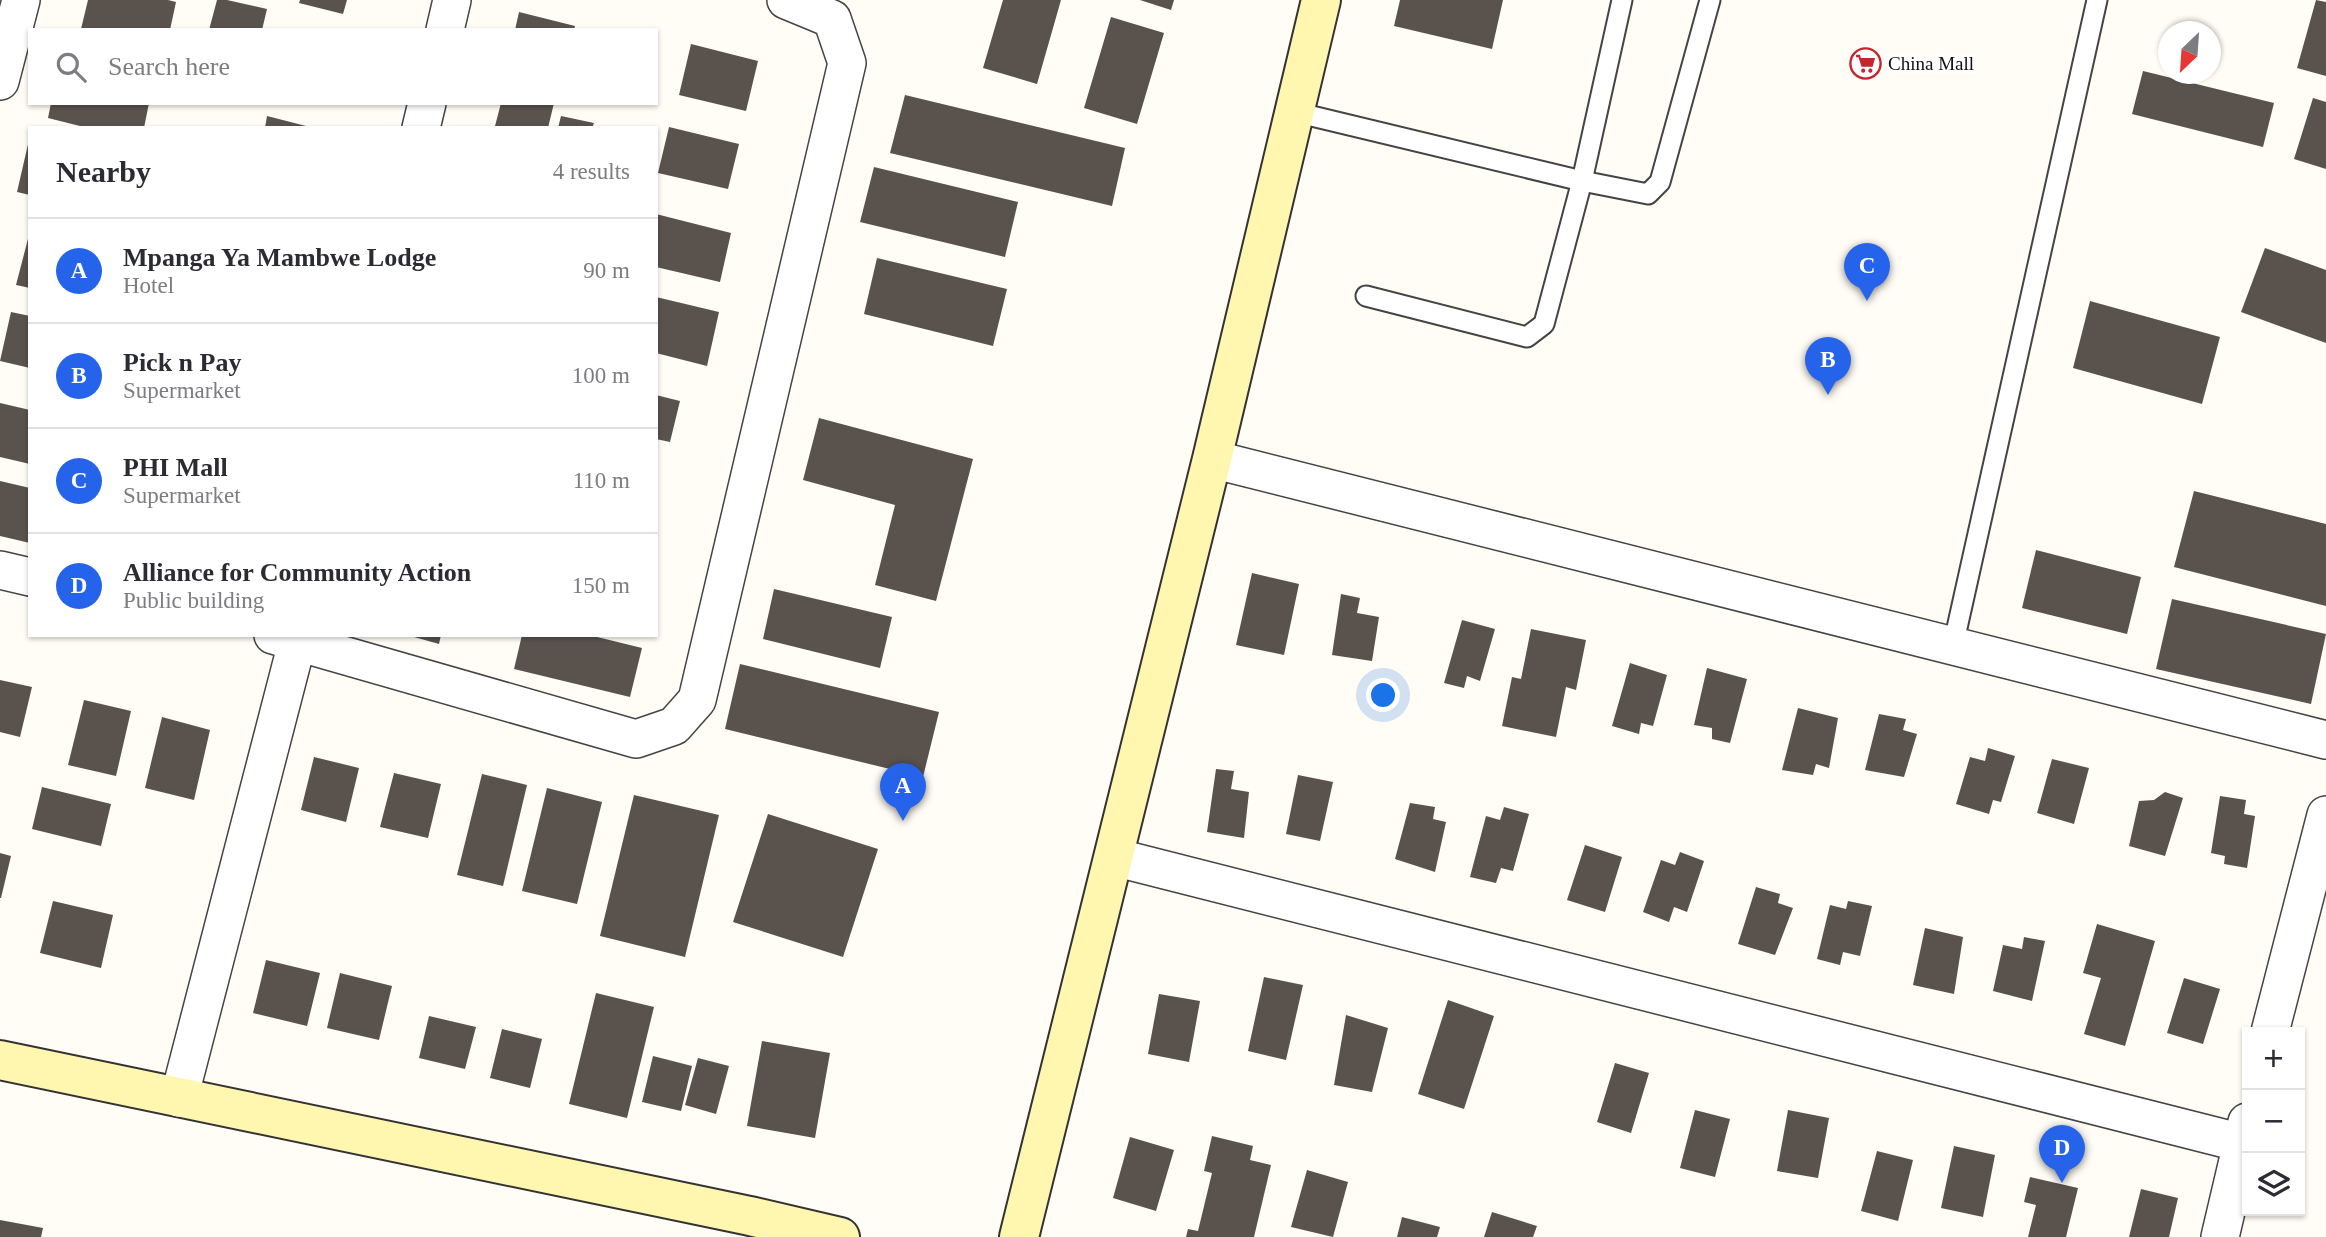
<!DOCTYPE html>
<meta charset="utf-8">
<style>
:root{--surface:#fff;--page:#f2f2f3;--text:#2b2b33;--muted:#7c7c81;--line:#e1e1e2;--accent:#2563eb}
body{margin:0;font-family:"Times New Roman",serif;background:var(--page);color:var(--text)}
.controls{position:absolute;right:21px;bottom:21px;display:grid;overflow:hidden;border-radius:0px;box-shadow:0 2px 5px #0004}
.controls button{width:63px;height:63px;display:grid;place-items:center;padding:0;border:0;border-bottom:2px solid var(--line);background:var(--surface);color:var(--text);font:35px sans-serif}
.compass{position:absolute;left:2158px;top:21px;width:63px;height:63px;border-radius:50%;background:var(--surface);box-shadow:0 2px 5px #0004;rotate:205deg}
.you{position:absolute;left:1384px;top:696px;width:24px;height:24px;margin:-18px;border:5px solid #fff;border-radius:50%;background:#1a73e8;box-shadow:0 0 0 10px #1a73e833}
.badge{display:grid;place-items:center;width:46px;height:46px;border-radius:50%;background:var(--accent);color:#fff;font-size:23px;font-weight:700}
.pin{position:absolute;translate:-50% -58px;filter:drop-shadow(0 2px 4px #0008)}
.pin::after{content:'';position:absolute;top:37px;width:24px;height:21px;background:inherit;clip-path:polygon(0 0,100% 0,50% 100%)}
.list{margin:0;padding:0;list-style:none}
h2{display:flex;justify-content:space-between;align-items:center;height:91px;margin:0;padding:0 28px;font-size:30px}
h2 small{font-size:23px;font-weight:400;color:var(--muted)}
.list li{display:grid;grid-template-columns:46px 1fr auto;gap:21px;align-items:center;box-sizing:border-box;height:105px;padding:0 28px;border-top:2px solid var(--line)}
.list b{display:block;font-size:26px;white-space:nowrap}
.list p{margin:0;font-size:23px;white-space:nowrap;color:var(--muted)}
.list em{font-size:23px;font-style:normal;color:var(--muted)}
.icon{flex:none;width:38px;height:38px;fill:none;stroke:currentColor;stroke-width:2;stroke-linecap:round;stroke-linejoin:round}
.map{position:relative;flex:none;width:2326px;height:1237px;overflow:hidden}
.search{position:absolute;background:var(--surface);box-shadow:0 2px 5px #0004;left:28px;top:28px;width:630px;height:77px;display:flex;align-items:center;gap:18px;box-sizing:border-box;padding:0 24px;border-radius:0px;color:var(--muted);font-size:26px}
.panel{position:absolute;background:var(--surface);box-shadow:0 2px 5px #0004;left:28px;top:126px;width:630px;height:511px;border-radius:0px}
.map>svg:first-child{display:block}
.building{fill:#5a524d}
.lines{fill:none;stroke-linecap:round;stroke-linejoin:round}
.service-casing{stroke:#444;stroke-width:23}
.minor-casing{stroke:#444;stroke-width:40}
.secondary-casing{stroke:#333;stroke-width:42}
.service{stroke:#fff;stroke-width:19}
.minor{stroke:#fff;stroke-width:37}
.secondary{stroke:#fff6b0;stroke-width:38}
.labels{text-anchor:middle;dominant-baseline:central;stroke-width:7;stroke-linejoin:round;paint-order:stroke}
.poi-label{font-size:19px;fill:#111;stroke:#fff;text-anchor:start}
</style>
<div class="map">
<svg width="2326" height="1237" viewBox="0 0 2326 1237">
<rect width="100%" height="100%" fill="#fffdf5"/>
<path class="building" d="M 88,0 L 168,0 L 176,2 L 170,30 L 83,30 L 81,29 Z
M 217,0 L 227,0 L 267,9 L 262,30 L 209,30 Z
M 300,0 L 347,0 L 343,14 L 299,3 Z
M 1003,0 L 1061,0 L 1037,84 L 983,68 Z
M 1140,0 L 1174,0 L 1171,10 Z
M 1400,0 L 1503,0 L 1492,49 L 1394,26 Z
M 2316,0 L 2326,2 L 2326,76 L 2297,68 Z
M 519,12 L 575,26 L 574,30 L 515,30 Z
M 1111,17 L 1164,33 L 1137,124 L 1084,108 Z
M 691,44 L 758,61 L 746,111 L 679,95 Z
M 2143,71 L 2274,103 L 2263,147 L 2132,114 Z
M 905,95 L 1125,148 L 1112,206 L 890,153 Z
M 2313,98 L 2326,102 L 2326,169 L 2294,159 Z
M 51,103 L 149,103 L 144,128 L 88,128 L 48,118 Z
M 501,103 L 554,103 L 548,128 L 495,126 Z
M 267,116 L 310,127 L 310,128 L 265,128 Z
M 561,116 L 594,123 L 592,128 L 558,128 Z
M 669,127 L 739,144 L 728,189 L 658,173 Z
M 29,140 L 30,140 L 30,195 L 17,192 Z
M 874,167 L 1018,202 L 1005,257 L 860,222 Z
M 656,214 L 731,233 L 720,282 L 656,267 Z
M 29,235 L 30,235 L 30,288 L 16,285 Z
M 2265,248 L 2326,270 L 2326,343 L 2241,312 Z
M 877,258 L 1007,289 L 993,346 L 864,314 Z
M 656,297 L 719,312 L 707,366 L 656,353 Z
M 2090,301 L 2220,337 L 2202,404 L 2073,368 Z
M 11,312 L 30,316 L 30,368 L 0,361 Z
M 656,395 L 680,401 L 670,442 L 656,439 Z
M 0,403 L 30,410 L 30,464 L 0,457 Z
M 819,418 L 973,459 L 936,601 L 875,585 L 895,505 L 803,480 Z
M 0,481 L 30,488 L 30,543 L 0,536 Z
M 2194,491 L 2326,524 L 2326,606 L 2174,567 Z
M 2036,550 L 2141,577 L 2127,634 L 2022,608 Z
M 1252,573 L 1299,584 L 1284,655 L 1236,645 Z
M 774,589 L 892,617 L 880,668 L 763,639 Z
M 1341,594 L 1360,598 L 1357,613 L 1379,617 L 1372,661 L 1332,655 Z
M 2172,599 L 2326,634 L 2311,704 L 2156,669 Z
M 1462,620 L 1495,629 L 1480,681 L 1467,676 L 1464,688 L 1444,683 Z
M 1531,629 L 1586,640 L 1576,690 L 1566,687 L 1556,737 L 1502,726 L 1512,677 L 1521,679 Z
M 407,635 L 441,635 L 439,644 Z
M 522,635 L 589,635 L 642,648 L 630,697 L 514,669 Z
M 1630,663 L 1667,675 L 1653,726 L 1641,723 L 1639,734 L 1612,726 Z
M 740,664 L 939,712 L 923,777 L 725,729 Z
M 1707,668 L 1747,679 L 1730,743 L 1712,739 L 1712,728 L 1694,725 Z
M 0,680 L 32,687 L 20,737 L 0,732 Z
M 84,700 L 131,711 L 116,776 L 68,765 Z
M 1798,708 L 1838,718 L 1829,768 L 1816,764 L 1813,775 L 1782,770 Z
M 1879,714 L 1906,719 L 1903,730 L 1917,734 L 1904,777 L 1865,770 Z
M 162,717 L 210,730 L 194,800 L 145,788 Z
M 1988,748 L 2015,756 L 2001,802 L 1993,800 L 1989,814 L 1956,804 L 1970,757 L 1985,761 Z
M 314,757 L 359,768 L 346,822 L 301,810 Z
M 2052,759 L 2089,768 L 2074,824 L 2037,813 Z
M 1216,769 L 1234,771 L 1231,789 L 1249,792 L 1244,838 L 1207,832 Z
M 394,773 L 441,784 L 428,838 L 380,827 Z
M 482,774 L 527,785 L 503,886 L 457,875 Z
M 1298,775 L 1333,782 L 1320,841 L 1286,834 Z
M 42,787 L 111,804 L 101,846 L 32,829 Z
M 547,788 L 602,802 L 577,904 L 522,891 Z
M 2165,792 L 2183,798 L 2165,856 L 2129,846 L 2139,801 L 2154,800 Z
M 634,795 L 719,815 L 685,957 L 600,936 Z
M 2220,796 L 2246,800 L 2244,814 L 2255,816 L 2247,868 L 2224,864 L 2225,856 L 2211,853 Z
M 1410,803 L 1435,807 L 1433,819 L 1446,822 L 1435,872 L 1395,859 Z
M 1504,807 L 1529,814 L 1513,871 L 1501,868 L 1496,883 L 1470,877 L 1486,816 L 1500,820 Z
M 768,814 L 878,849 L 843,957 L 733,922 Z
M 1585,845 L 1622,857 L 1605,912 L 1567,900 Z
M 1680,852 L 1704,861 L 1687,912 L 1674,907 L 1669,922 L 1643,912 L 1661,860 L 1675,865 Z
M 0,853 L 11,856 L 1,898 L 0,898 Z
M 1756,887 L 1780,894 L 1778,903 L 1793,908 L 1775,955 L 1738,944 Z
M 53,901 L 113,915 L 101,968 L 40,953 Z
M 1848,901 L 1872,906 L 1860,956 L 1843,952 L 1840,965 L 1817,959 L 1830,905 L 1846,909 Z
M 2097,924 L 2155,941 L 2125,1046 L 2084,1034 L 2101,978 L 2083,973 Z
M 1925,928 L 1963,937 L 1954,994 L 1913,985 Z
M 2024,937 L 2045,941 L 2032,1001 L 1993,991 L 2003,945 L 2022,949 Z
M 266,960 L 320,973 L 307,1026 L 253,1013 Z
M 340,973 L 392,986 L 379,1040 L 327,1028 Z
M 1264,977 L 1303,985 L 1286,1060 L 1248,1051 Z
M 2184,978 L 2220,989 L 2203,1044 L 2167,1033 Z
M 596,993 L 654,1007 L 627,1118 L 569,1104 Z
M 1159,994 L 1200,1001 L 1189,1062 L 1148,1054 Z
M 1448,1000 L 1494,1016 L 1464,1109 L 1418,1094 Z
M 1346,1015 L 1388,1028 L 1372,1092 L 1334,1085 Z
M 429,1016 L 476,1027 L 465,1069 L 419,1058 Z
M 502,1029 L 542,1039 L 530,1088 L 490,1078 Z
M 762,1041 L 830,1053 L 815,1138 L 747,1126 Z
M 653,1056 L 692,1066 L 681,1111 L 642,1102 Z
M 698,1058 L 729,1066 L 716,1114 L 685,1105 Z
M 1615,1063 L 1649,1073 L 1631,1133 L 1597,1122 Z
M 1695,1110 L 1730,1119 L 1715,1177 L 1680,1168 Z
M 1788,1110 L 1829,1118 L 1818,1178 L 1777,1171 Z
M 1212,1136 L 1253,1146 L 1250,1160 L 1271,1165 L 1254,1237 L 1186,1237 L 1188,1229 L 1198,1231 L 1212,1173 L 1204,1171 Z
M 1130,1137 L 1174,1150 L 1156,1211 L 1113,1198 Z
M 1954,1146 L 1995,1155 L 1983,1217 L 1941,1208 Z
M 1877,1151 L 1913,1160 L 1898,1221 L 1861,1211 Z
M 1307,1170 L 1348,1182 L 1333,1237 L 1291,1227 Z
M 2030,1177 L 2078,1188 L 2066,1237 L 2028,1237 L 2036,1205 L 2024,1202 Z
M 2141,1189 L 2178,1198 L 2169,1237 L 2129,1237 Z
M 1492,1212 L 1537,1226 L 1533,1237 L 1484,1237 Z
M 1402,1217 L 1440,1227 L 1437,1237 L 1397,1237 Z
M 0,1220 L 43,1228 L 41,1237 L 0,1237 Z"/>
<g class="lines">
<defs>
<path id="service" d="M 1295,112 L 1582,181 L 1648,194 L 1660,182 L 1710,0
M 1366,296 L 1527,337 L 1544,324 L 1582,181 L 1622,0
M 1953,646 L 2097,0"/>
<path id="minor" d="M 445,30 L 452,0
M 0,81 L 21,0
M 421,128 L 427,103
M 1212,459 L 2326,740
M 0,570 L 30,577
M 273,635 L 636,739 L 674,726 L 697,700 L 847,63 L 832,19 L 786,0
M 1114,857 L 2242,1143
M 2270,1032 L 2326,815
M 179,1098 L 299,635
M 2220,1237 L 2247,1122"/>
<path id="secondary" d="M 0,1060 L 750,1216 L 840,1237
M 1019,1237 L 1212,459 L 1321,0"/>
</defs>
<use href="#service" class="service-casing"/>
<use href="#minor" class="minor-casing"/>
<use href="#secondary" class="secondary-casing"/>
<use href="#service" class="service"/>
<use href="#minor" class="minor"/>
<use href="#secondary" class="secondary"/>
</g>
<defs>
<symbol id="supermarket-ring" viewBox="-11 -11 22 22"><circle r="9.5" fill="#fff" stroke="#c4262e" stroke-width="1.5"/><path d="M-6-5.5h2.5l.6 2H6L4.5 2H-2.5L-4.4-4H-6ZM-1.5 3.2a1.3 1.3 0 1 0 .1 0ZM3 3.2a1.3 1.3 0 1 0 .1 0Z" fill="#c4262e"/></symbol>
</defs>
<g fill-rule="evenodd">
<use href="#supermarket-ring" x="1848" y="46" width="35" height="35"/>
</g>
<g class="labels">
<g class="poi-label">
<text x="1888" y="63">China Mall</text>
</g>
</g>
</svg>
<div class="controls">
<button>+</button>
<button>−</button>
<button><svg class="icon" aria-label="layers" viewBox="0 0 24 24"><path d="M12 4l9 5-9 5-9-5zM3 14l9 5 9-5"/></svg></button>
</div>
<svg class="compass" viewBox="-18 -18 36 36"><path d="M0-13l5 13h-10z" fill="#e53935"/><path d="M0 13l5-13h-10z" fill="#7c7c81"/></svg>
<div class="you"></div>
<div class="pin badge" style="left:903px;top:821px">A</div>
<div class="pin badge" style="left:1828px;top:395px">B</div>
<div class="pin badge" style="left:1867px;top:301px">C</div>
<div class="pin badge" style="left:2062px;top:1183px">D</div>
<div class="search"><svg class="icon" aria-label="search" viewBox="0 0 24 24"><circle cx="10" cy="10" r="6"/><path d="M15 15l6 6"/></svg>Search here</div>
<section class="panel">
<h2>Nearby<small>4 results</small></h2>
<ul class="list">
<li><span class="badge">A</span><div><b>Mpanga Ya Mambwe Lodge</b><p>Hotel</p></div><em>90 m</em></li>
<li><span class="badge">B</span><div><b>Pick n Pay</b><p>Supermarket</p></div><em>100 m</em></li>
<li><span class="badge">C</span><div><b>PHI Mall</b><p>Supermarket</p></div><em>110 m</em></li>
<li><span class="badge">D</span><div><b>Alliance for Community Action</b><p>Public building</p></div><em>150 m</em></li>
</ul>
</section>
</div>
